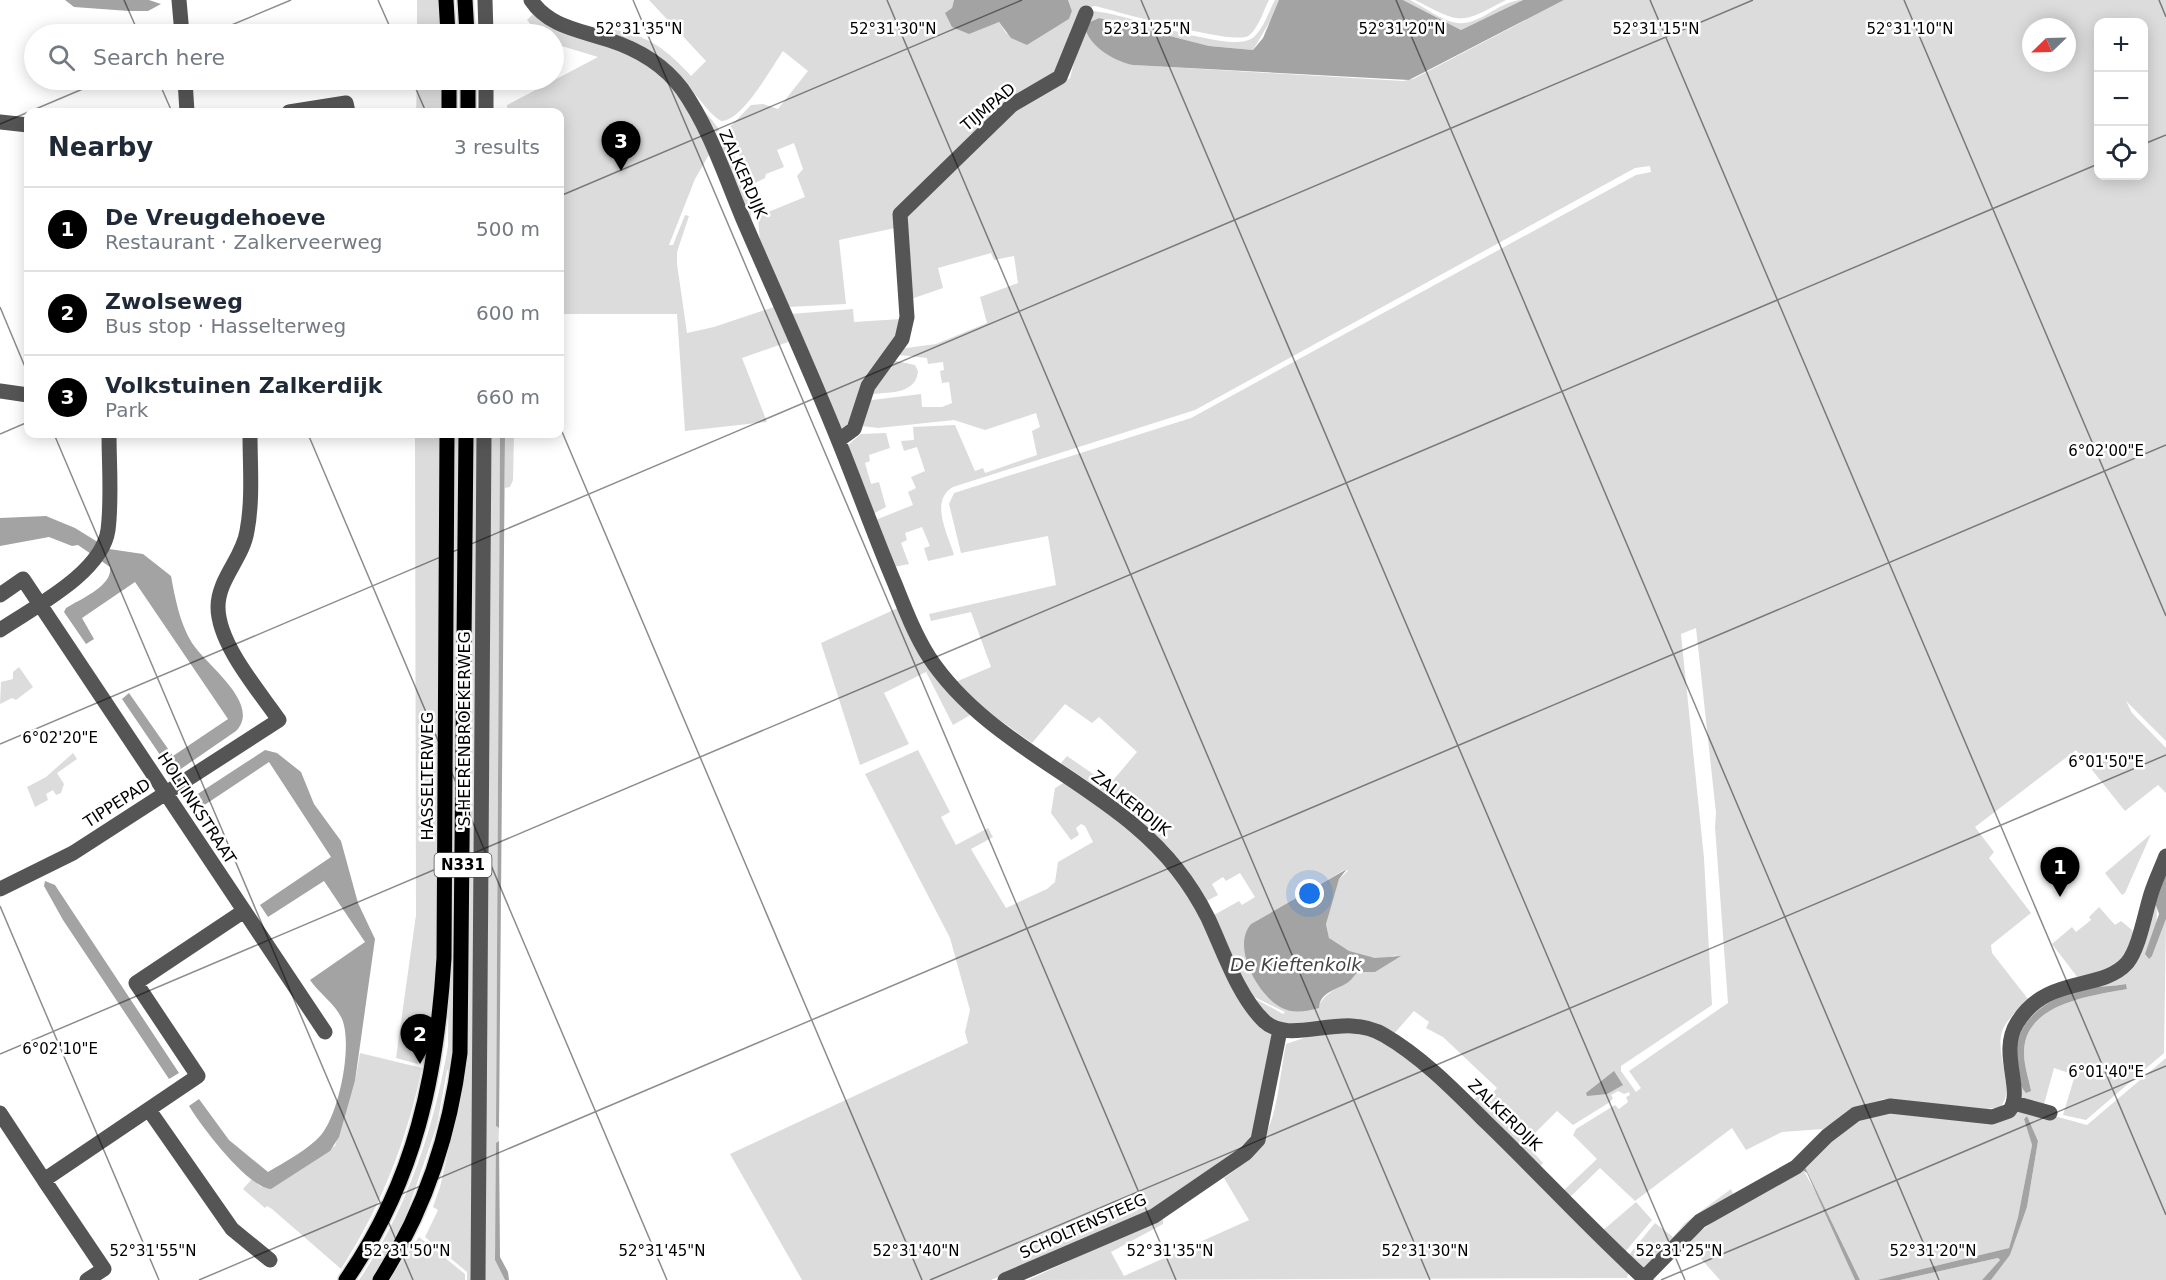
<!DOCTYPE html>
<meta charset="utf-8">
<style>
:root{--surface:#fff;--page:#f2f2f3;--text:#1f2937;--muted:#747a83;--line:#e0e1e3;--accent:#000}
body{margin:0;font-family:"DejaVu Sans",sans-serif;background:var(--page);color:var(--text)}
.controls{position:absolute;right:18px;top:18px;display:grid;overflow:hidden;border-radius:12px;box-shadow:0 3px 15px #0003}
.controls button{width:54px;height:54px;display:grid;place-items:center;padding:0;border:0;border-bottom:2px solid var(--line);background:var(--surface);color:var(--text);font:30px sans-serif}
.compass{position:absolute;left:2022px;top:18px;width:54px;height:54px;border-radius:50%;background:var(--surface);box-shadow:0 3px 15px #0003;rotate:247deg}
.you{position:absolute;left:1310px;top:894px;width:21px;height:21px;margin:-15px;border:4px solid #fff;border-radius:50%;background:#1a73e8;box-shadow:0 0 0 9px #1a73e833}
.badge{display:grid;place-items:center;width:39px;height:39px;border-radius:50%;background:var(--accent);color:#fff;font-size:20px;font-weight:700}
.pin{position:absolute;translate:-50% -50px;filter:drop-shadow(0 2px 3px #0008)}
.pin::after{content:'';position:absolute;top:32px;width:21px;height:18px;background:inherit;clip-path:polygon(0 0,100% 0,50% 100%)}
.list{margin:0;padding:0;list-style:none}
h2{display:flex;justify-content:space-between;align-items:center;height:78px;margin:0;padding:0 24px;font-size:26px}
h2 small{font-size:20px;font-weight:400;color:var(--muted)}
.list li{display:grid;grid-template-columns:39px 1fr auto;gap:18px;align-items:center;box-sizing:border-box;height:84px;padding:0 24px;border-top:2px solid var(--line)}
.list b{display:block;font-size:22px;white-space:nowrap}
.list p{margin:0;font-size:20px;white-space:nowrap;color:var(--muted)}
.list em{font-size:20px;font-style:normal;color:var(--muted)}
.icon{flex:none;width:33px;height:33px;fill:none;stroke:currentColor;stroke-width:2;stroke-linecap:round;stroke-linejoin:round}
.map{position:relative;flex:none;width:2166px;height:1280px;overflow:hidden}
.search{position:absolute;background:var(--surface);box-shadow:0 3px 15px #0003;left:24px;top:24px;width:540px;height:66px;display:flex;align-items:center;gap:15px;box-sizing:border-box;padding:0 21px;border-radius:33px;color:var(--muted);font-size:22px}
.panel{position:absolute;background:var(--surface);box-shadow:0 3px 15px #0003;left:24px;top:108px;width:540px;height:330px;border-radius:12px}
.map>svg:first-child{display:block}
.green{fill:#dcdcdc;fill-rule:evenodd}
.water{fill:#a3a3a3}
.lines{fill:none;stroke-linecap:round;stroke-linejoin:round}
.major-casing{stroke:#dbdbdb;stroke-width:18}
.minor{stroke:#555;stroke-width:15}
.major{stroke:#000;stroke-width:15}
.ticks{fill:none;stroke:#000;stroke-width:1.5;stroke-opacity:0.45}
.labels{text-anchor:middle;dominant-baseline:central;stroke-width:5;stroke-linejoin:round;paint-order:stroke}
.shield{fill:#fff;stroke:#4c4c4c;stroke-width:1.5}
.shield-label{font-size:15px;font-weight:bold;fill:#000}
.street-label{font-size:16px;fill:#000;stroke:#fff}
.water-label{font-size:18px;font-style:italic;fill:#444;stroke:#fff}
.ticks-label{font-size:15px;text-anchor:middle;fill:#000;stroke:#fff;stroke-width:5;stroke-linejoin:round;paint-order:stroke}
</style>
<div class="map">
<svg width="2166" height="1280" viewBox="0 0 2166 1280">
<rect width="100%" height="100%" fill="#fff"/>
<path class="green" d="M 417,0 L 440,0 L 443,34 L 417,34 Z
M 649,0 L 954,0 L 952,8 L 993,23 L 999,22 L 1006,33 L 1027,45 L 1069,19 L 1072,11 L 1068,0 L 1269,0 C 1264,9 1258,30 1248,36 C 1232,45 1119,12 1095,6 L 1087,8 L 1060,73 L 1013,99 L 895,228 L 839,240 L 846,304 L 788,307 L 760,242 L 758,216 L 805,197 L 797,176 L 803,169 L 794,143 L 777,150 L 784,167 L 766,174 L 765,178 L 755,183 L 726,131 L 751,105 L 763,104 L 778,109 L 808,71 L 783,51 C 771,68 742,122 721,121 C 710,115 701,100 692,91 C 666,64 631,37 594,28 C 639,30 661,43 691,76 L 706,61 Z
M 1275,0 L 1279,0 L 1278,8 L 1253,50 L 1209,46 L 1099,18 L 1090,22 L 1135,65 L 1403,81 L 1413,79 L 1564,0 L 2166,0 L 2166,741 L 2126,701 L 2132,713 L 2166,748 L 2166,793 L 2158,785 L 2125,811 L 2076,750 L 1975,827 L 1994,852 L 1989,858 L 2031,913 L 1991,945 L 1992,953 L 2028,999 C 2020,1008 2008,1018 2003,1029 C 1993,1052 2017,1090 2000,1107 L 1987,1109 L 1884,1099 L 1863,1105 L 1823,1129 L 1782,1132 L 1746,1150 L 1732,1128 L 1635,1201 L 1600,1168 L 1569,1198 L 1563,1191 L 1597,1159 L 1573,1135 L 1576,1129 L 1615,1105 L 1619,1109 L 1628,1102 L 1626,1097 L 1630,1095 L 1629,1092 L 1624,1094 L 1618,1091 L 1611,1095 L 1613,1098 L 1610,1102 L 1573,1125 L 1557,1111 L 1525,1143 L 1543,1163 L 1540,1166 L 1472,1102 L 1479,1094 L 1487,1099 L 1497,1088 L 1443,1037 L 1426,1028 L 1429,1022 L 1414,1011 L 1392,1036 L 1321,1025 L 1274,1023 L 1254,998 L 1283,1014 L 1285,1012 L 1250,995 L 1214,915 L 1239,901 L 1242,905 L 1255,897 L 1240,873 L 1226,881 L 1223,877 L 1212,884 L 1218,895 L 1203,903 C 1181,840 1114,799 1061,763 L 1067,756 L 1109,785 L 1137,752 L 1099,717 L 1092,723 L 1065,704 L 1032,743 L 981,707 L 953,683 L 991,667 L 971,612 L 931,621 L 929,614 L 1056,585 L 1048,536 L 961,553 L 949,504 L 954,493 L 1191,418 L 1636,175 L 1651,172 L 1650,166 L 1635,168 L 1195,410 L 953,487 C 929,501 948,534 954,555 L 928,561 L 924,548 L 930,546 L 922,527 L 905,533 L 907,540 L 901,543 L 909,564 L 894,567 L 873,521 L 913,505 L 908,492 L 916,488 L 911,477 L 925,471 L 917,447 L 904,451 L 901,441 L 914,440 L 913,427 L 955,425 L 975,471 L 983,468 L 985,473 L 1037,455 L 1032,431 L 1040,427 L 1036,413 L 985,430 L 954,420 L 878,428 L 861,426 L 866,402 L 872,400 L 921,394 L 922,407 L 942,407 L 952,403 L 949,382 L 942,383 L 940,371 L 944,370 L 943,362 L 928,364 L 927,358 L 899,355 L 899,349 L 936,344 L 987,323 L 980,297 L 1018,283 L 1014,256 L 994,260 L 991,253 L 938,268 L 943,288 L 911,299 L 904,216 L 1014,109 L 1070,78 L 1082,32 L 1093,11 C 1125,13 1227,53 1251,39 C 1262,33 1269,11 1275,0 ZM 2098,22 L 2144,22 L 2144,176 L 2098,176 ZM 2031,27 L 2067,27 L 2067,63 L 2031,63 ZM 1696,628 L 1716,813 L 1715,827 L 1728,1003 L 1629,1071 L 1641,1088 L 1636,1092 L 1621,1071 L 1621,1066 L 1712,1005 L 1704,858 L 1681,634 ZM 1346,869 L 1348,871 L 1339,879 L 1336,885 L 1326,924 L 1329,938 C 1343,954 1380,964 1398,954 L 1371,972 L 1357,972 C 1346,986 1329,988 1319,1005 L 1266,994 L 1247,961 L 1251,924 Z
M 1403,0 L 1410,0 C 1424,7 1442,21 1457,23 C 1481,26 1499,0 1523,0 L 1461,30 Z
M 1415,0 L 1506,0 C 1459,25 1462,24 1415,0 Z
M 535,12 L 615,45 L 673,82 L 710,153 L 695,179 L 669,245 L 673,245 L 685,215 L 689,216 L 677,252 L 677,264 L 687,333 L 714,327 L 777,306 L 791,341 L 742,358 L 767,422 L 685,431 L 677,314 L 560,314 L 560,112 L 507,112 L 507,105 L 598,57 L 555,44 L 554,34 C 540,34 536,31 527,20 Z
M 417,80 L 444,80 L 444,112 L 416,112 Z
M 701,107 C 732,141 748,178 752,223 Z
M 853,309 L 854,322 L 901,319 L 901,326 L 853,424 L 844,429 L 841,428 L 791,314 Z
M 892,360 L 915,365 L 918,371 C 916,394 891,392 873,394 L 870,390 Z
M 886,433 L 890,448 L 869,455 L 870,461 L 865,463 L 871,484 L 879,482 L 886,507 L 871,515 L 848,449 L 849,444 L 861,434 Z
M 415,434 L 442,434 L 439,958 L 428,1035 L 423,1035 L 418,1064 L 396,1058 L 416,915 Z
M 453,434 L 460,434 L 455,1058 C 445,1139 419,1212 374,1280 L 359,1280 C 407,1210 434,1129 448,1046 ZM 447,1070 L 450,1071 C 442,1122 431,1180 403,1224 L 437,1125 Z
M 470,434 L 480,434 L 474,1280 L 467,1280 L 467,1272 L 425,1237 L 438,1210 L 433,1207 L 440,1187 L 456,1118 Z
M 487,434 L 500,434 L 496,1126 L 499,1128 L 495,1260 L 505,1280 L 482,1280 Z
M 505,434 L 514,434 L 513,480 L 510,487 L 505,488 Z
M 900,607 L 972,714 L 953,725 L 926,672 L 884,693 L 909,744 L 860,765 L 821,643 Z
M 19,667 L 33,687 L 16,700 L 12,698 L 0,704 L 1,682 L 13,679 L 13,672 Z
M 918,750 L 950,812 L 941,817 L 956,845 L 988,828 L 993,837 L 971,849 L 1006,908 L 1047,889 L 1055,882 L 1058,862 L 1093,842 L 1085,826 L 1081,824 L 1076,828 L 1079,835 L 1071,840 L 1051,813 L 1055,788 L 1067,781 L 1168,861 L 1270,1033 L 1274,1041 L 1263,1110 L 1247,1149 L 1156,1209 L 991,1280 L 802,1280 L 730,1154 L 968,1043 L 965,1032 L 970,1010 L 950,938 L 865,774 Z
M 73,753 L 77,759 L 57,773 L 64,784 L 61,793 L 56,795 L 53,790 L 46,794 L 48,800 L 35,807 L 27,787 L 46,777 Z
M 2151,834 L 2125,893 L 2122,895 L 2105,873 Z
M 2155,903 C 2160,913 2153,942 2152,956 L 2166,919 L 2164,1053 L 2086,1120 L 2063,1115 L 2075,1075 L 2054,1068 L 2043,1108 L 2018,1101 L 2013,1041 L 2036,1005 L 2121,973 ZM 2126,984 L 2127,989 C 2091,996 2024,1003 2024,1053 C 2024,1066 2029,1078 2031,1090 L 2017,1045 C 2041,1017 2053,993 2093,987 C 2104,986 2114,986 2126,984 Z
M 2099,907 L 2115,925 L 2121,921 L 2132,930 L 2135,938 L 2120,966 L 2078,978 L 2052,944 L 2072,927 L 2076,932 L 2091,920 L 2089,917 Z
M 1334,1028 L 1365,1028 L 1440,1082 L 1629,1270 L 1627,1278 L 1028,1280 L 1163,1217 L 1163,1224 L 1111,1252 L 1124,1276 L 1249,1220 L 1224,1178 C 1280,1141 1274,1105 1286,1044 Z
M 360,1053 L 422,1068 C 407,1140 381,1207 341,1269 L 272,1209 L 267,1206 L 265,1208 L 243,1189 L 252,1179 L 261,1187 L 335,1146 L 355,1082 Z
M 2166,1058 L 2166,1280 L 1991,1280 L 2010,1255 L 2027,1207 L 2038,1141 L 2027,1116 L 2024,1119 L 2032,1145 L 2018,1217 L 2009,1248 L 1877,1280 L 1860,1280 L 1805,1167 L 1845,1126 L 1877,1111 L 1986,1122 L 2022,1107 L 2087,1125 Z
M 1804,1171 L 1824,1207 L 1855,1280 L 1720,1280 L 1686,1242 L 1726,1212 Z
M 1731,1189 L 1734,1196 L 1645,1270 L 1628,1256 L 1655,1223 L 1673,1237 L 1685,1223 Z
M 1636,1202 L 1652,1220 L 1625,1252 L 1601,1232 Z
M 419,1237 L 465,1274 L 465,1280 L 389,1280 Z
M 1998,1258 L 2000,1260 L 1982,1280 L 1900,1280 Z"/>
<path class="water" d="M 65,0 L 149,0 L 161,4 L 148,11 L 129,11 L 74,7 Z
M 954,0 L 1068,0 L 1072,11 L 1069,19 L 1027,45 L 1011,38 L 999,22 L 969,34 L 952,27 L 945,13 L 952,8 Z
M 1279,0 L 1403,0 L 1461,30 L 1523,0 L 1564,0 L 1409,80 L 1133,65 C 1115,61 1093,49 1086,31 L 1090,22 L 1099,18 L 1209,46 L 1253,50 L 1263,38 Z
M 500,434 L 505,434 L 499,1128 L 496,1126 Z
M 46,516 L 75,528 L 109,549 L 143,554 L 171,576 C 175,598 180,624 192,643 C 207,666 262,704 236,731 L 175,773 L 171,771 L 122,699 L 129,693 L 173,756 L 228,719 L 135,582 L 82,618 L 94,639 L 86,644 L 64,612 L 66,608 C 80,599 113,586 110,567 L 78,545 L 72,546 L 49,537 L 0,546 L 0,518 Z
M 265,750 L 277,753 L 301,772 L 314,804 L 341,841 L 358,903 L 375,939 L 355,1081 L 339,1137 L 330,1151 L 271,1189 C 248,1188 201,1126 189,1106 L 199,1099 L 229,1140 L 268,1172 C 285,1162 309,1149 321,1135 C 339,1114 353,1045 342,1019 C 336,1005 319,993 310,980 L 365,942 L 324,881 L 268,917 L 260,905 L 331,857 L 269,762 L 197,810 L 190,799 Z
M 1347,869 L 1339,879 L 1326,924 L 1329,938 L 1349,951 L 1375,958 L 1401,956 L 1375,972 L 1358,972 C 1354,975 1351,981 1347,983 C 1336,990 1320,992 1319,1008 C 1307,1011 1294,1014 1282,1008 C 1258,996 1231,947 1251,924 Z
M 2166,875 L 2166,919 L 2152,956 L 2149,959 L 2145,954 L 2159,914 L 2155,903 Z
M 45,881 L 55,885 L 179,1073 L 169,1079 L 63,920 L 44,886 Z
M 2126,984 L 2127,989 C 2091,996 2024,1003 2024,1053 C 2024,1066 2029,1079 2031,1091 L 2026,1093 C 2018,1085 2017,1069 2016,1058 C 2013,1017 2058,991 2094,987 C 2105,986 2115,986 2126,984 Z
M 1614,1071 L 1623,1085 L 1607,1094 L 1587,1096 L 1586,1093 Z
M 2027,1116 L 2038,1141 L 2027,1207 L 2010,1255 L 1991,1280 L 1982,1280 L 2000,1260 L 1998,1258 L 1900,1280 L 1877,1280 L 2009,1248 L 2018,1217 L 2032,1145 L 2024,1119 Z
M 499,1141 L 500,1257 L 508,1272 L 509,1280 L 505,1280 L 495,1260 L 496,1143 Z
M 1805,1167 L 1860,1280 L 1855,1280 L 1807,1173 L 1804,1171 L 1791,1178 Z"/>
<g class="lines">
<defs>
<path id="major" d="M 446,0 L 448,34
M 465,0 L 467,34
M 468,80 L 468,112
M 449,112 L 449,80
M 346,1280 C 415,1181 437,1076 444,958 L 447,434
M 380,1280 C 425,1210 450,1135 460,1053 L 466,434"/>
</defs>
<use href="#major" class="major-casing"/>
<path class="minor" d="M 179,0 L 182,34
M 485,0 L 486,34
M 531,0 C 549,27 580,30 609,40 C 637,49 664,65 682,89 C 709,127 725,176 743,219 C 775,293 809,367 839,442 C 858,489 875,537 895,584 C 905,609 915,635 929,657 C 980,734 1068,769 1136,827 C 1167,853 1190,882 1208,918 C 1223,950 1238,996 1264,1021 C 1291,1047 1343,1010 1384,1035 C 1422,1057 1455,1091 1486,1122 C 1540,1174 1591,1230 1646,1280
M 185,80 L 187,112
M 289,112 L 346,103 L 348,112
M 486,112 L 486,80
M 0,122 L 28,125
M 0,391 L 28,395
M 839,440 L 854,429 L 868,386 L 902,339 L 907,317 L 900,214 L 1012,105 L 1060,77 L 1086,13
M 0,595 L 23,579 L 325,1032
M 0,630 C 34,607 102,573 108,530 C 112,499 109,465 109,434
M 0,889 L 73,853 L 279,720 C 259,691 218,644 218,607 C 218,579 243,558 247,531 C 253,500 250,465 250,434
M 2014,1103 L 2050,1113
M 149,1110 L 232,1229 L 270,1260
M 0,1113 L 44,1180 L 198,1076 L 136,983 L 244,911
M 44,1180 L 104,1269 L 87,1280
M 1644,1278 L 1700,1221 L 1796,1167 L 1827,1136 L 1856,1114 L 1890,1106 L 1992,1117 L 2009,1111 C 2025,1092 1998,1053 2017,1023 C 2047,974 2101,992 2127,963 C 2139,949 2145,913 2151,894 C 2155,881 2161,869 2166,856
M 478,1280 L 484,434
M 1005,1280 L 1154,1216 L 1246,1153 L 1258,1140 L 1280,1030"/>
<use href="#major" class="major"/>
</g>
<path class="ticks" d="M 124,0 L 139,34M 378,0 L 393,34M 633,0 L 1176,1280M 887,0 L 1430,1280M 1141,0 L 1685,1280M 1396,0 L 1939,1280M 1650,0 L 2166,1215M 1904,0 L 2166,616M 2159,0 L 2166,17M 210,34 L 291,0M 158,80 L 172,112M 412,80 L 426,112M 0,124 L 104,80M 2144,144 L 2166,135M 560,196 L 1022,0M 0,307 L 28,374M 560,427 L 922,1280M 0,434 L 28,422M 54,434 L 413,1280M 308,434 L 667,1280M 0,744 L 1753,0M 0,906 L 159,1280M 0,1054 L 2098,164M 199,1280 L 2166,445M 930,1280 L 2166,755M 1661,1280 L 2166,1066"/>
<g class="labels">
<rect class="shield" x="434.5" y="853" width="57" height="24" rx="4.5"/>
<g class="shield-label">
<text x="463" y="865">N331</text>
</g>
<g class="street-label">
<text transform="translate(988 107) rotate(-40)">TIJMPAD</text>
<text transform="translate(743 174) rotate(66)">ZALKERDIJK</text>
<text transform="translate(464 731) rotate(-90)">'S-HEERENBROEKERWEG</text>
<text transform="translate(427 776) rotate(-90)">HASSELTERWEG</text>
<text transform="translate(117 803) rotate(-33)">TIPPEPAD</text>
<text transform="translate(1131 803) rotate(38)">ZALKERDIJK</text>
<text transform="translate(197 808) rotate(57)">HOLTINKSTRAAT</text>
<text transform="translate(1505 1115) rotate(44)">ZALKERDIJK</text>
<text transform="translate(1083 1226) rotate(-24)">SCHOLTENSTEEG</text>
</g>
<g class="water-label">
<text x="1296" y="964">De Kieftenkolk</text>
</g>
</g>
<g class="ticks-label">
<text x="639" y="34">52°31'35"N</text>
<text x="893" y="34">52°31'30"N</text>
<text x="1147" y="34">52°31'25"N</text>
<text x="1402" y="34">52°31'20"N</text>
<text x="1656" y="34">52°31'15"N</text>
<text x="1910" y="34">52°31'10"N</text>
<text x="2106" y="456">6°02'00"E</text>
<text x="60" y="743">6°02'20"E</text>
<text x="2106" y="767">6°01'50"E</text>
<text x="60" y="1054">6°02'10"E</text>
<text x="2106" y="1077">6°01'40"E</text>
<text x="153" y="1256">52°31'55"N</text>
<text x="407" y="1256">52°31'50"N</text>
<text x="662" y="1256">52°31'45"N</text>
<text x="916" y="1256">52°31'40"N</text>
<text x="1170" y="1256">52°31'35"N</text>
<text x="1425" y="1256">52°31'30"N</text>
<text x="1679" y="1256">52°31'25"N</text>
<text x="1933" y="1256">52°31'20"N</text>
</g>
</svg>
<div class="controls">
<button>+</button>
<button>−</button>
<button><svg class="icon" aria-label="locate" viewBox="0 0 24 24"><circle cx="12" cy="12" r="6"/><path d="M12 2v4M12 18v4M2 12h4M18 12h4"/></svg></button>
</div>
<svg class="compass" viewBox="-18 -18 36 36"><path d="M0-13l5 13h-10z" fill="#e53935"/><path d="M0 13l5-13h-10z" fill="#747a83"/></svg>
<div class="you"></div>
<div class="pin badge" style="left:2060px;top:897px">1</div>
<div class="pin badge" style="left:420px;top:1064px">2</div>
<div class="pin badge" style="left:621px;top:171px">3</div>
<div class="search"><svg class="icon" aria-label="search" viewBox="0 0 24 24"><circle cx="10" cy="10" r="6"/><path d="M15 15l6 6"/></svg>Search here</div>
<section class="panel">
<h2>Nearby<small>3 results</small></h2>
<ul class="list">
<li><span class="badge">1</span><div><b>De Vreugdehoeve</b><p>Restaurant · Zalkerveerweg</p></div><em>500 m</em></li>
<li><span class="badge">2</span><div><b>Zwolseweg</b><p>Bus stop · Hasselterweg</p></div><em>600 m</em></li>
<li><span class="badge">3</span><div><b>Volkstuinen Zalkerdijk</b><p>Park</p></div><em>660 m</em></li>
</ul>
</section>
</div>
